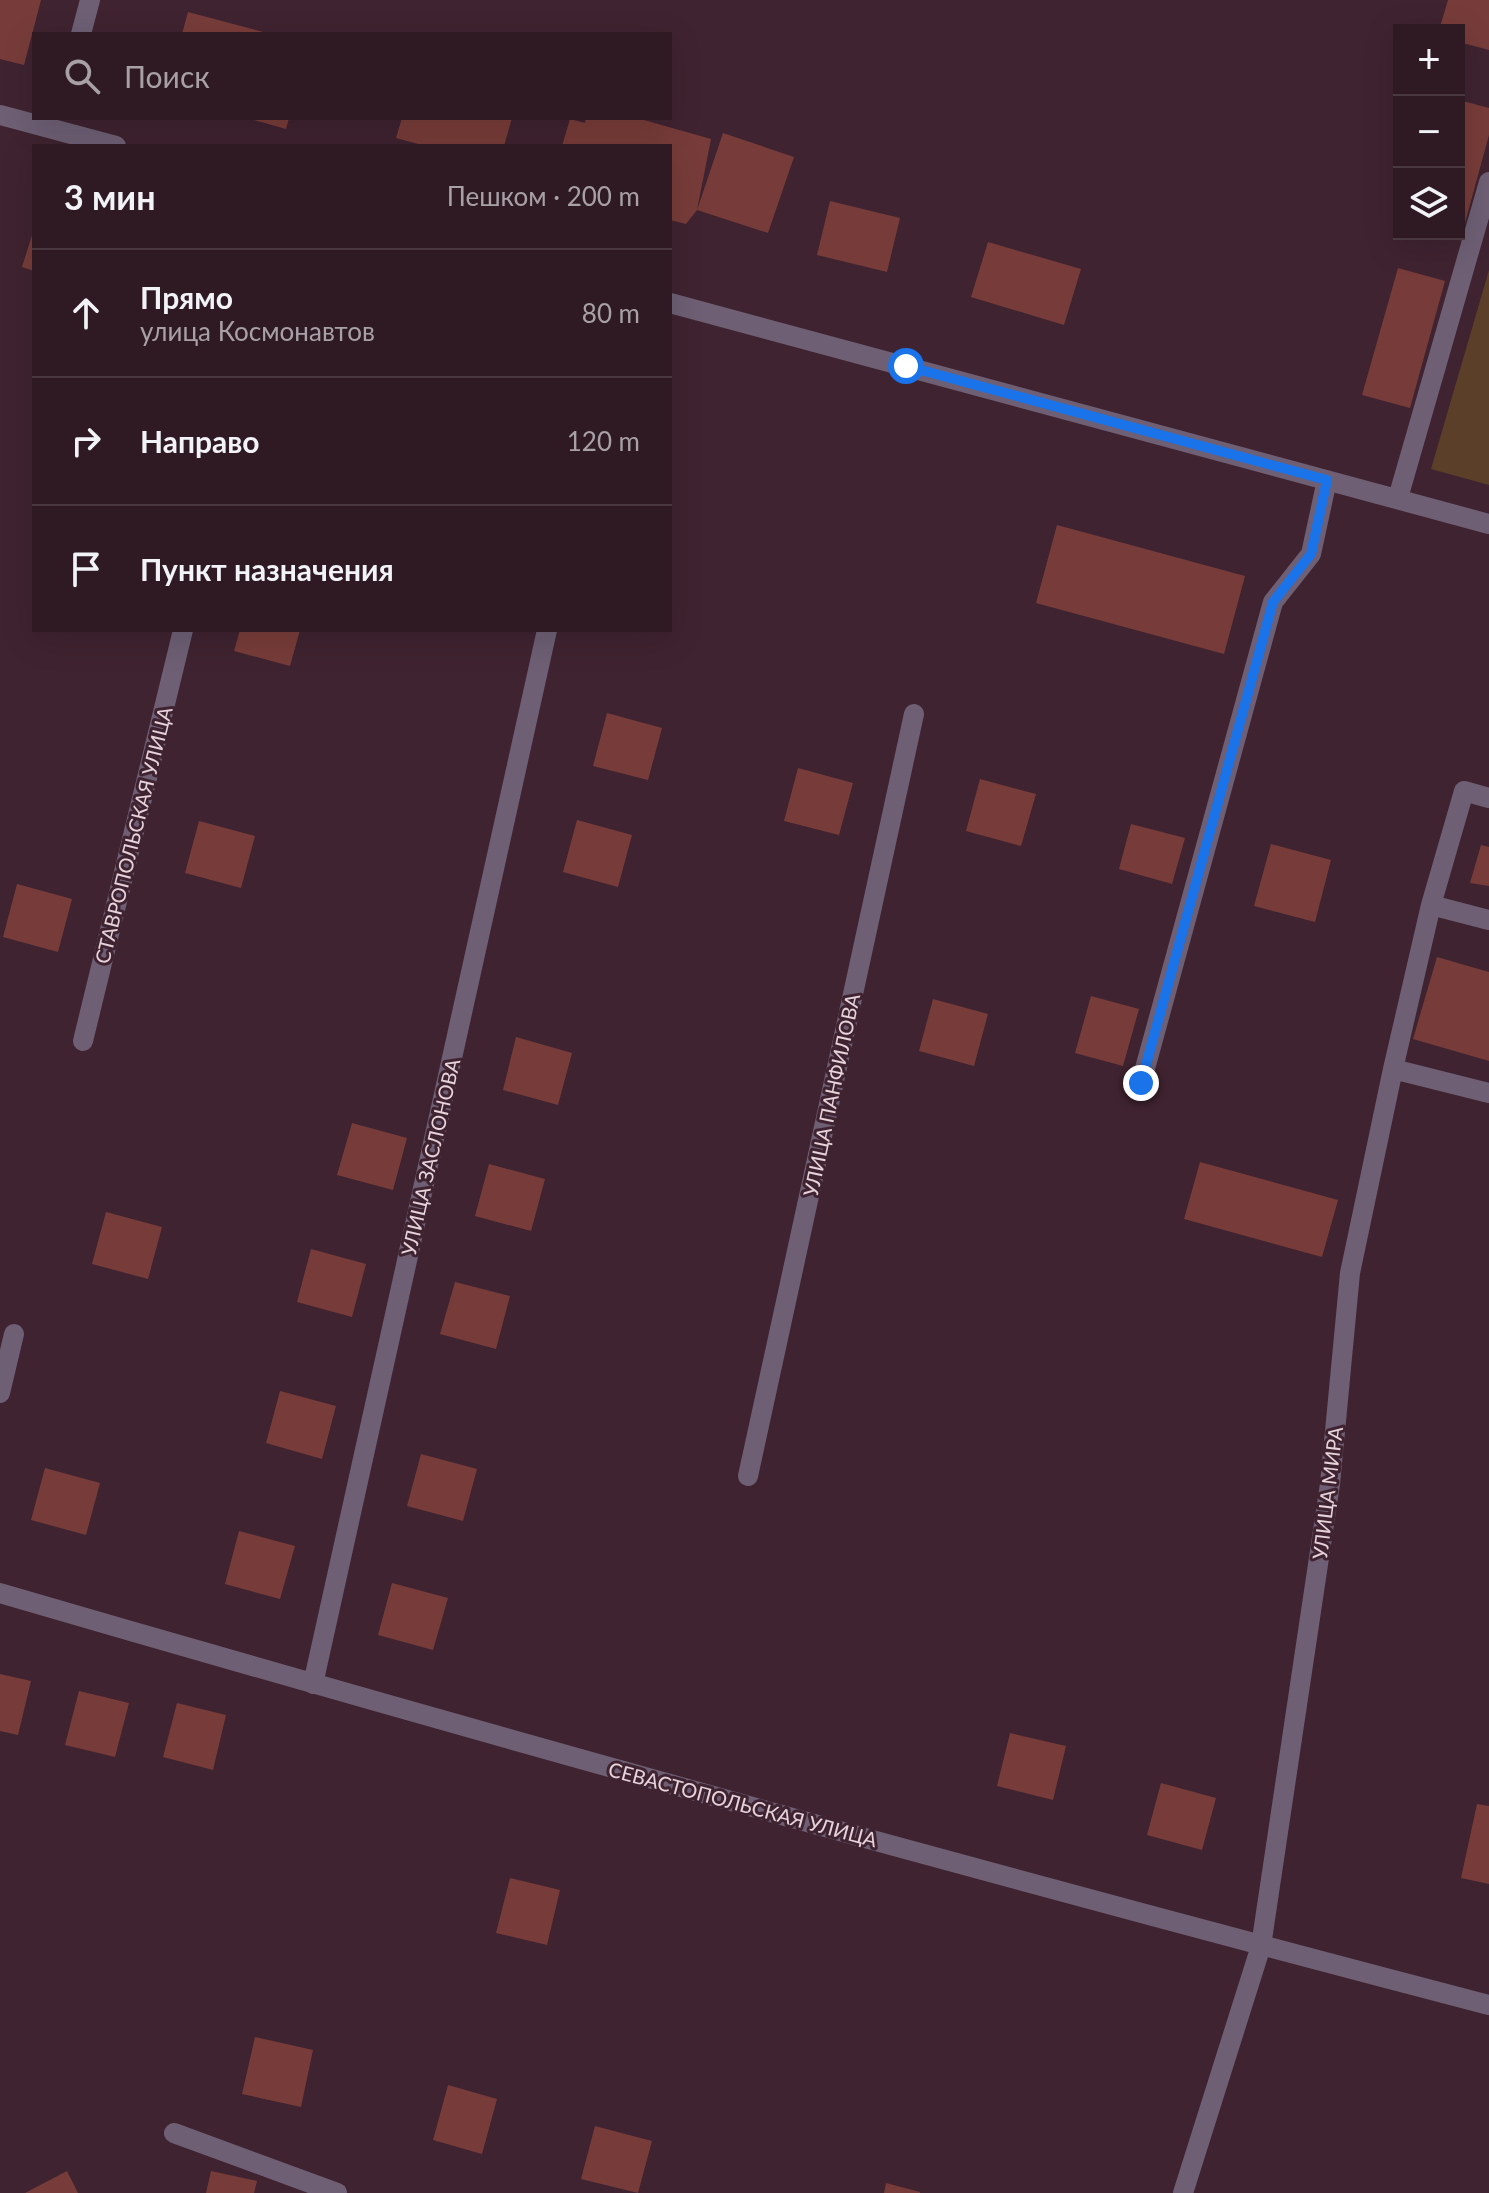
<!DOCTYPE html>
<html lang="ru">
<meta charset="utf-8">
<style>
:root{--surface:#2f1a24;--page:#37232c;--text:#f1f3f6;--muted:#a7a1a6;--line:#4a3841}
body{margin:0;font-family:Lato,sans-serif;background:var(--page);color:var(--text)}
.controls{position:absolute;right:24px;top:24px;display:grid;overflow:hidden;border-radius:0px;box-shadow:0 8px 32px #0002}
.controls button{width:72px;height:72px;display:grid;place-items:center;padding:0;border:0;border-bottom:2px solid var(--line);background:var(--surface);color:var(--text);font:40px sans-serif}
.stop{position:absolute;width:24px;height:24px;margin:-18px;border:6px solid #1a73e8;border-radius:50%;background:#fff}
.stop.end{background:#1a73e8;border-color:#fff;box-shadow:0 2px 8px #0008}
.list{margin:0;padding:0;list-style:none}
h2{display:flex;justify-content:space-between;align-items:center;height:104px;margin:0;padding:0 32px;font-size:34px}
h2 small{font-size:26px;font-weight:400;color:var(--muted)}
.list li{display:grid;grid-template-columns:52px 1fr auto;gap:24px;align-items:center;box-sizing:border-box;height:128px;padding:0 32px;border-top:2px solid var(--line)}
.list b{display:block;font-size:30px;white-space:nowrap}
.list p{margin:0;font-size:26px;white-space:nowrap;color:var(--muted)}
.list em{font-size:26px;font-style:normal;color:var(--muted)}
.icon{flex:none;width:44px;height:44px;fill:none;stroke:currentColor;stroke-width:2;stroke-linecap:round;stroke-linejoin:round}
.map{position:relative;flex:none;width:1489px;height:2193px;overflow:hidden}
.search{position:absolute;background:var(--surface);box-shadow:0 8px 32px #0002;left:32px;top:32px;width:640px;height:88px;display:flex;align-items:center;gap:20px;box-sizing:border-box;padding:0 28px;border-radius:0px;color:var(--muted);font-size:30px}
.panel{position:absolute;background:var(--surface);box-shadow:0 8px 32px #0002;left:32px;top:144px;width:640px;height:488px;border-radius:0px}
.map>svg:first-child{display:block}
.green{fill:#5b3f29}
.building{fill:#773c39}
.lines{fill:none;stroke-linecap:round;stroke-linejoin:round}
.minor{stroke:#6e5f74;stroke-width:20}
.route{stroke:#1a73e8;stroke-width:10}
.labels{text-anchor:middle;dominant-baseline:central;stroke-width:6;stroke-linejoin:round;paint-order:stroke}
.street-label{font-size:20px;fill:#e6d3db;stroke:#3f2330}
</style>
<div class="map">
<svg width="1489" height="2193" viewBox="0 0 1489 2193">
<rect width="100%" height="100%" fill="#3f2330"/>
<path class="green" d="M 1489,270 L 1489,485 L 1431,469 Z"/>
<path class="building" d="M 0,0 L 41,0 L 24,65 L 0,59 Z
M 1448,0 L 1489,0 L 1489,50 L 1459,42 L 1459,30 L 1439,30 Z
M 188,12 L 267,33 L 267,34 L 182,34 Z
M 1459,100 L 1489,108 L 1489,135 L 1460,241 L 1459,237 L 1452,235 L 1459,234 Z
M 247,118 L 289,118 L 286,129 Z
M 402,118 L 512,118 L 504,146 L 426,146 L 396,138 Z
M 586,118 L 637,118 L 711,139 L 697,210 L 686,224 L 670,220 L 670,146 L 562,146 L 570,119 L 585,123 Z
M 723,133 L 794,157 L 768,233 L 697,210 Z
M 830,201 L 900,218 L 887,272 L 817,255 Z
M 33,232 L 34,232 L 34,271 L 22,267 Z
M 988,242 L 1081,269 L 1064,325 L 971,297 Z
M 1398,268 L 1445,281 L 1410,408 L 1362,395 Z
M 1057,525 L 1245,576 L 1224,654 L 1036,603 Z
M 240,630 L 300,630 L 290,666 L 234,651 Z
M 607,713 L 662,728 L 648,780 L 593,766 Z
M 798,768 L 853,783 L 839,835 L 784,821 Z
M 980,779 L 1036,794 L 1021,846 L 966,831 Z
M 577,820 L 632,835 L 618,887 L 563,872 Z
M 199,821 L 255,836 L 241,888 L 185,873 Z
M 1131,824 L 1185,838 L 1172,884 L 1119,869 Z
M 1271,844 L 1331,860 L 1315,922 L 1254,906 Z
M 1481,845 L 1489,847 L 1489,886 L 1470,883 Z
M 17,884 L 72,899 L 58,952 L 3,937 Z
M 1437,957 L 1489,972 L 1489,1061 L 1413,1039 Z
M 1091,996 L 1139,1009 L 1123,1066 L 1075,1053 Z
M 933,999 L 988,1014 L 974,1066 L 919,1051 Z
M 516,1037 L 572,1053 L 558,1105 L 503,1090 Z
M 352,1123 L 407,1138 L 393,1190 L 337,1175 Z
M 1200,1162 L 1338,1200 L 1322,1257 L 1184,1219 Z
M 489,1164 L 545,1179 L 531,1231 L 475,1216 Z
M 106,1212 L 162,1227 L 148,1279 L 92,1264 Z
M 311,1249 L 366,1264 L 352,1317 L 297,1302 Z
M 455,1282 L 510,1296 L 496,1349 L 440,1334 Z
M 280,1391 L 336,1406 L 322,1459 L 266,1443 Z
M 421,1454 L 477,1469 L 463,1521 L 407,1506 Z
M 45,1468 L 100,1483 L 86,1535 L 31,1520 Z
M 239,1531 L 295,1546 L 280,1599 L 225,1584 Z
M 392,1583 L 448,1598 L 433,1650 L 378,1635 Z
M 0,1674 L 31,1681 L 18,1735 L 0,1731 Z
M 79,1691 L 129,1703 L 115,1757 L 65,1745 Z
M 177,1703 L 226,1715 L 213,1770 L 163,1757 Z
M 1010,1733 L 1066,1746 L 1053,1800 L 997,1786 Z
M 1161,1783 L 1216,1798 L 1202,1850 L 1147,1835 Z
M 1477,1804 L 1489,1806 L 1489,1884 L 1461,1878 Z
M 510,1878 L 560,1890 L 547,1945 L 496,1933 Z
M 255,2037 L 313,2050 L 301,2107 L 242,2094 Z
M 448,2085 L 497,2099 L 482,2154 L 433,2140 Z
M 595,2126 L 652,2141 L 638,2193 L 581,2179 Z
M 67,2171 L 78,2193 L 25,2193 Z
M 211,2171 L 257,2181 L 254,2193 L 206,2193 Z
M 886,2183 L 920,2192 L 920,2193 L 884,2193 Z"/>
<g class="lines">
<path class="minor" d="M 81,34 L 90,0
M 0,115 L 116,146
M 670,303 L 1489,524
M 1398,498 L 1489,182
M 1431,905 L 1489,920
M 83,1041 L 183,630
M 1393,1069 L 1489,1093
M 1141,1083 L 1273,602 L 1311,554 L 1327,480
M 0,1393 L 14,1334
M 748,1476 L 914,714
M 0,1593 C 494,1737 991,1875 1489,2005
M 313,1684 L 547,630
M 174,2133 L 337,2193
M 1183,2193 L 1261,1946 L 1330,1484 L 1350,1273 L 1393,1069 L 1431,905 L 1464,791 L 1489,798"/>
</g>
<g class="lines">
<path class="route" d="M 906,366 L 1327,480 L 1311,554 L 1273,602 L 1141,1083"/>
</g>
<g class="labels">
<g class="street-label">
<text transform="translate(133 835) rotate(-76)">СТАВРОПОЛЬСКАЯ УЛИЦА</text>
<text transform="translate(831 1095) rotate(-78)">УЛИЦА ПАНФИЛОВА</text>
<text transform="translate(430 1157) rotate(-77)">УЛИЦА ЗАСЛОНОВА</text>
<text transform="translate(1327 1493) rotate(-83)">УЛИЦА МИРА</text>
<text transform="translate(743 1804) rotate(15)">СЕВАСТОПОЛЬСКАЯ УЛИЦА</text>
</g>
</g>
</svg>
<div class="controls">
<button>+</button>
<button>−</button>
<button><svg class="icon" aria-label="layers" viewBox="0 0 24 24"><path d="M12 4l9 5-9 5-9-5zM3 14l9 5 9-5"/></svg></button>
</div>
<div class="stop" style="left:906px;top:366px"></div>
<div class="stop end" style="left:1141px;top:1083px"></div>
<div class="search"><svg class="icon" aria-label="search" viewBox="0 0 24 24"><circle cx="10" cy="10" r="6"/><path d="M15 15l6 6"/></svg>Поиск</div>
<section class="panel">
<h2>3 мин<small>Пешком · 200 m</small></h2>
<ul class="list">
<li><svg class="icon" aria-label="ahead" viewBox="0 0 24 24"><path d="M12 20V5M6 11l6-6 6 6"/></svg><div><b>Прямо</b><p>улица Космонавтов</p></div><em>80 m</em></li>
<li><svg class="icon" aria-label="right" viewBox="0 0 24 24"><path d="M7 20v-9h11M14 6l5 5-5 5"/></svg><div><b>Направо</b></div><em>120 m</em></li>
<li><svg class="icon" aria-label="arrive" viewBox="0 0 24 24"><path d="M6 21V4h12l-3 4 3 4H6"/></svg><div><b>Пункт назначения</b></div></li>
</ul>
</section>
</div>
